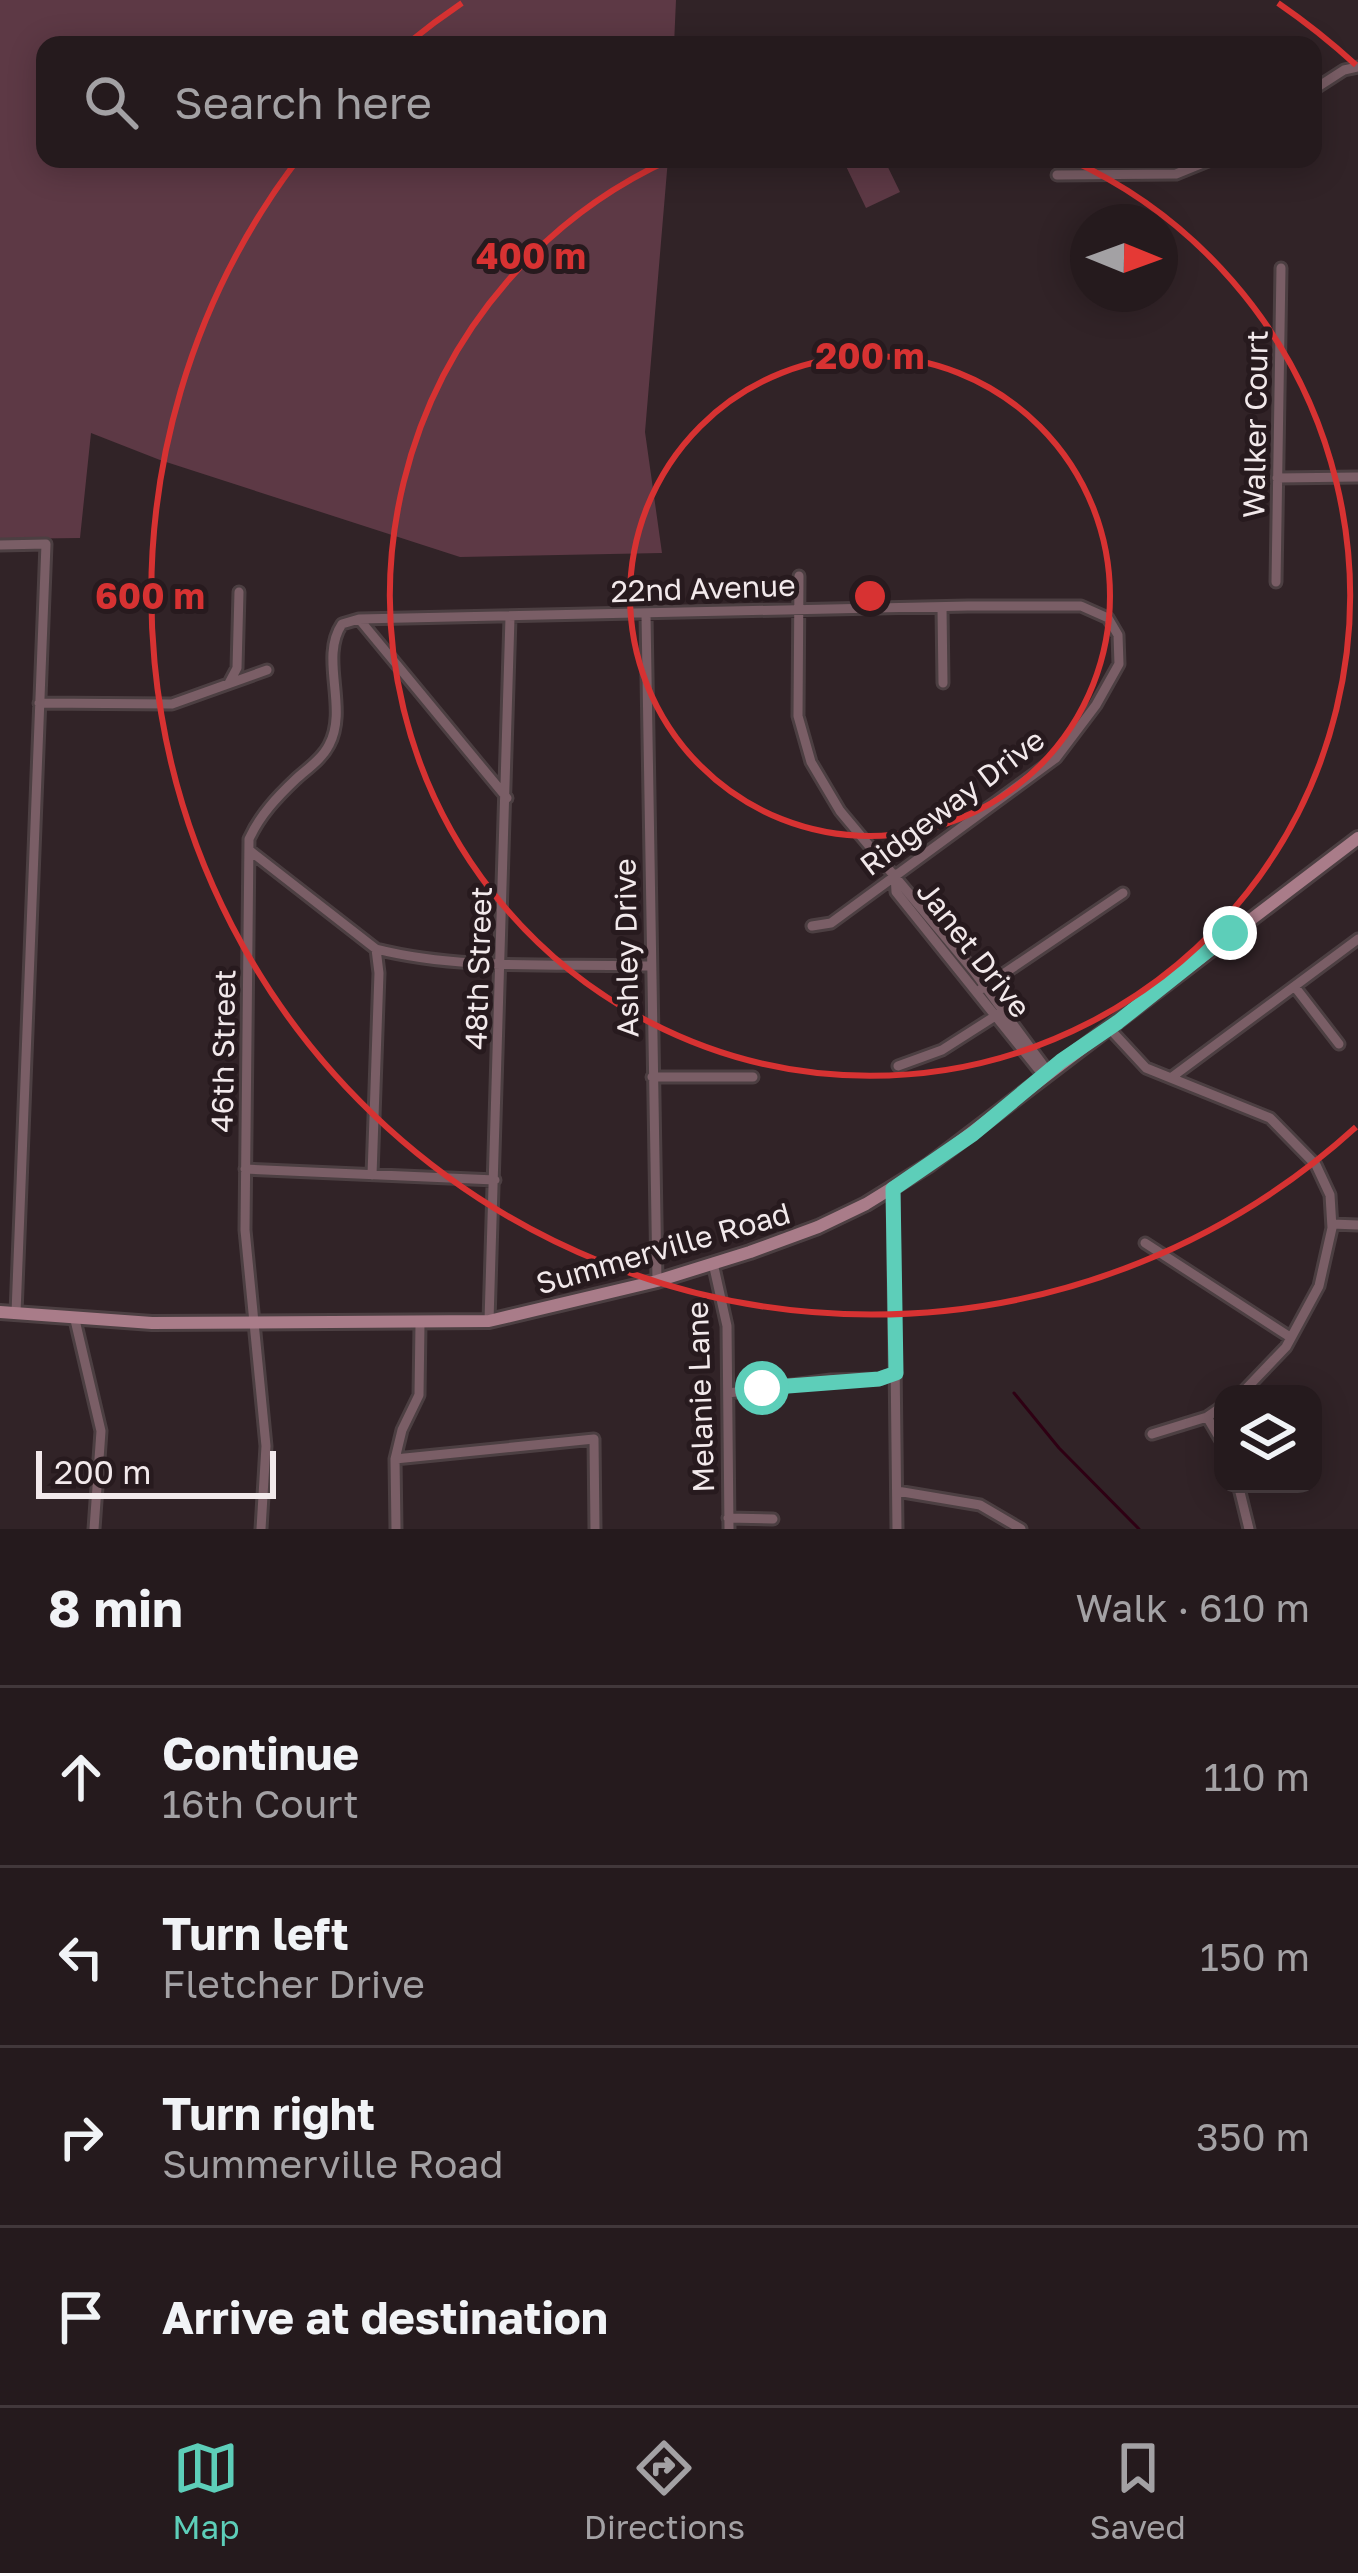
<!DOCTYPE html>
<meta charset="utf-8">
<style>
:root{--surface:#251a1d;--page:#2d2326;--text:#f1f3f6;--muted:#a3a1a4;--line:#42383b;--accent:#5dceb9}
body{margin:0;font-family:"Golos Text",sans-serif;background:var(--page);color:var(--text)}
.controls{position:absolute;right:36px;bottom:36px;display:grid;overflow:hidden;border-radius:24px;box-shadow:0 6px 30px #0003}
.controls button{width:108px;height:108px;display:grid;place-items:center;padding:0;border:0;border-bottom:3px solid var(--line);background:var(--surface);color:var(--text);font:60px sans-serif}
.compass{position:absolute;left:1070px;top:204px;width:108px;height:108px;border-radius:50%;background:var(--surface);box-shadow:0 6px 30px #0003;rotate:91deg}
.scale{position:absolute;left:36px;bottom:30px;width:240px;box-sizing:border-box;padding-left:12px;border:6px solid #f2e9eb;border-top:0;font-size:33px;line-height:42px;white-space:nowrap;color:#f2e9eb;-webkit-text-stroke:9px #271a1e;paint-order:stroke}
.stop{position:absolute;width:36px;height:36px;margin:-27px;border:9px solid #5dceb9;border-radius:50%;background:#fff}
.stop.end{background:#5dceb9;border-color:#fff;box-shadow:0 3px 12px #0008}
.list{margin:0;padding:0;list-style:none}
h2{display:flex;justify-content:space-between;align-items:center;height:156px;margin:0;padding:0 48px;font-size:51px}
h2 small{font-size:39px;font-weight:400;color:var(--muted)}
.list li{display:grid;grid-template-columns:78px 1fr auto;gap:36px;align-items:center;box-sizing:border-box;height:180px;padding:0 48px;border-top:3px solid var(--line)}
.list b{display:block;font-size:45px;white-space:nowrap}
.list p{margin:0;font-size:39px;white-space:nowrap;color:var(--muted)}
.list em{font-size:39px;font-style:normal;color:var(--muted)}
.icon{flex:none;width:66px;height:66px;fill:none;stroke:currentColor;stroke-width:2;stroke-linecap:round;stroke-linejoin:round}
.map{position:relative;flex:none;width:1358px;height:1529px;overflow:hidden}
.search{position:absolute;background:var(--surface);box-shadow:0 6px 30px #0003;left:36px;right:36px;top:36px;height:132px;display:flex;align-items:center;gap:30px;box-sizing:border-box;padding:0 42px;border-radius:24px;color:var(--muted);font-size:45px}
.sheet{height:876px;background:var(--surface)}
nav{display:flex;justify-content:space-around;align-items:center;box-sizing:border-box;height:168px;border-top:3px solid var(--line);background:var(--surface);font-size:33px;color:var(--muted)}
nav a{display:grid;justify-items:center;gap:6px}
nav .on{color:var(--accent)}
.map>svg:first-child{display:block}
.green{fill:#5d3945}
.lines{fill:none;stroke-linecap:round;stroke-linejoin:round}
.stream{stroke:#2e0013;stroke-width:3}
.minor-casing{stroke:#4c3f42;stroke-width:15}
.secondary-casing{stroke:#4c3f42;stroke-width:18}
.minor{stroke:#7a5e66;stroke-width:9}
.secondary{stroke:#a97c89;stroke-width:12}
.route{stroke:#5dceb9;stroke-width:15}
.ring{fill:none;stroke:#d73232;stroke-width:6}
.labels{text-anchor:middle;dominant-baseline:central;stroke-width:10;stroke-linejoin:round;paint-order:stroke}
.street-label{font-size:30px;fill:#f2e9eb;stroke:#271a1e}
.centre{fill:#d73232;stroke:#271a1e;stroke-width:6}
.ring-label{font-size:36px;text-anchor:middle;font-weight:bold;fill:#d73232;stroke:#271a1e;stroke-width:10;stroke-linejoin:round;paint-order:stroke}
</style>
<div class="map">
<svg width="1358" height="1529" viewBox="0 0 1358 1529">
<rect width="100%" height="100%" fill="#312327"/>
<path class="green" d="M 0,0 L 676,0 L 674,45 L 45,45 L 45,159 L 668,159 L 645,432 L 662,553 L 460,557 L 160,460 L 91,433 L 80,538 L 0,539 Z
M 884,159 L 900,192 L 866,208 L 843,160 Z"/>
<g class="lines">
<path class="stream" d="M 1014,1393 L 1059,1448 L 1139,1529"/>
<defs>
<path id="minor" d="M 1313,90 L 1344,70 L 1358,67
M 1057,175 L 1176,174 L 1213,159
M 1277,478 L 1358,477
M 0,545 L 46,544 L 16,1313
M 799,576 L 798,716 L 811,762 L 840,811 L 973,970 L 1049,1073
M 1276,582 L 1281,268
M 942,608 L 943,683
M 646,615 L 657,1281
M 359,619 L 507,798
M 229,683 L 237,668 L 239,592
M 39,703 L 172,704 L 267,670
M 249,850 L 376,949 C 463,971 561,963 650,966
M 895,874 L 896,892 L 1038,1069 L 1049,1073
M 1295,987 L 1339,1044
M 981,989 L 1123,893
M 1109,1028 L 1146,1068 L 1270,1118 L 1316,1165 L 1330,1195 L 1332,1228 L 1319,1286 L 1286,1347 L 1241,1394
M 898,1066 L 942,1050 L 1000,1013
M 652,1077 L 753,1077
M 1172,1077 L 1358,939
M 245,1169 L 495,1180
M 372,1175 L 379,973 L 376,949
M 893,1189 L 897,1529
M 1332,1224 L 1358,1225
M 1145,1243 L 1290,1337
M 713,1263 L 727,1326 L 729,1529
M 75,1320 L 101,1431 L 94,1529
M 489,1321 L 510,617
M 728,1393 L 831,1380 L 879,1379 L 896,1373
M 1207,1417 L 1223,1444
M 1152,1434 L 1207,1417 L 1223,1406
M 395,1459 L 594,1439 L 595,1529
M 1238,1484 L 1249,1529
M 897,1491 L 980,1505 L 1021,1529
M 728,1518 L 773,1519
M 261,1529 L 266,1446 L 245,1230 L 249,839 C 260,815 277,797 296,779 C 307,769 322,759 329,745 C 349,708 319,658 342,624 L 359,619 L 968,606 L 1081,606 L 1108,618 L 1118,635 L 1119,664 L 1096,705 L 1056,758 L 831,923 L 812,926
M 396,1529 L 395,1459 L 402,1430 L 419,1395 L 420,1324"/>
<path id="secondary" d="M 0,1312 L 152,1323 L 489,1321 L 657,1281 L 750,1252 L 818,1227 L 866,1204 L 929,1165 L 1358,838"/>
</defs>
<use href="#minor" class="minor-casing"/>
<use href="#secondary" class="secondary-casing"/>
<use href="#minor" class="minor"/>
<use href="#secondary" class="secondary"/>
</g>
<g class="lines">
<path class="route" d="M 762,1388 L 879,1379 L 896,1373 L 893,1189 L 973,1134 L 1061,1061 L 1118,1022 L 1230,933"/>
</g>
<g class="ring">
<circle cx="870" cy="596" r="240"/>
<path d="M1069 159A480 480 0 1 1 671 159"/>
<path d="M1356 1127A720 720 0 0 1 295 163M407 44A720 720 0 0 1 462 3M1278 3A720 720 0 0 1 1356 65"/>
</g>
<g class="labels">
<g class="street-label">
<text transform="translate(1255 424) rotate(-89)">Walker Court</text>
<text transform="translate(703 588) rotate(-2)">22nd Avenue</text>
<text transform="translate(952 802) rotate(-37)">Ridgeway Drive</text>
<text transform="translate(626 948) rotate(-91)">Ashley Drive</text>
<text transform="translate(974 949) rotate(52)">Janet Drive</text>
<text transform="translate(478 968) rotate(-88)">48th Street</text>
<text transform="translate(223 1051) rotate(-89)">46th Street</text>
<text transform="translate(663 1248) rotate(-16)">Summerville Road</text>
<text transform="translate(700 1397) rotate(-92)">Melanie Lane</text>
</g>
</g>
<circle cx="870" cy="596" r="18" class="centre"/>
<g class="ring-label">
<text x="531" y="269">400 m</text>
<text x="870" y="369">200 m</text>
<text x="150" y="609">600 m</text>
</g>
</svg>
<div class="controls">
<button><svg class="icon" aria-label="layers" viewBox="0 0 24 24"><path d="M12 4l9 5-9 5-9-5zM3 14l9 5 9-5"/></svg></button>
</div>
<svg class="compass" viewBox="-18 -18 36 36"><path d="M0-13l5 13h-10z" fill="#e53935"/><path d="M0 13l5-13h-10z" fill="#a3a1a4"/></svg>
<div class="scale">200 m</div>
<div class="stop" style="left:762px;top:1388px"></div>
<div class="stop end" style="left:1230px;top:933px"></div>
<div class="search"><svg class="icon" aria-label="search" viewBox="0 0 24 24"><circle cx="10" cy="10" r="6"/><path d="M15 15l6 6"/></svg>Search here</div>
</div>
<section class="sheet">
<h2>8 min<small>Walk · 610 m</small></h2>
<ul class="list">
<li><svg class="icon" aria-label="ahead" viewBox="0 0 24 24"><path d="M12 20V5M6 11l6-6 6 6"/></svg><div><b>Continue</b><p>16th Court</p></div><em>110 m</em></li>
<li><svg class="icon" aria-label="left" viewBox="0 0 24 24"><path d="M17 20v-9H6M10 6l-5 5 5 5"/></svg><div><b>Turn left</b><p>Fletcher Drive</p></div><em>150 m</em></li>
<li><svg class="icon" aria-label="right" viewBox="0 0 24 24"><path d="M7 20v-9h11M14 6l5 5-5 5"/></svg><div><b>Turn right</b><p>Summerville Road</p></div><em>350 m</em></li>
<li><svg class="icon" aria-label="arrive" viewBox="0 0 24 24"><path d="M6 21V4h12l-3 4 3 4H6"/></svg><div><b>Arrive at destination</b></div></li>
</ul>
</section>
<nav>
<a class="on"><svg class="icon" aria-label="map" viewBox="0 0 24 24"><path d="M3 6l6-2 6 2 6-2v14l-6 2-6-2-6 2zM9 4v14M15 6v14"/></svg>Map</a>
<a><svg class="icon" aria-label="directions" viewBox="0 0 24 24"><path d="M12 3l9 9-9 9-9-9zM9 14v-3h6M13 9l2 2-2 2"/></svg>Directions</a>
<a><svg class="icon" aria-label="saved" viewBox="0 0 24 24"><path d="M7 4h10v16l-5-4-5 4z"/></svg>Saved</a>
</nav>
